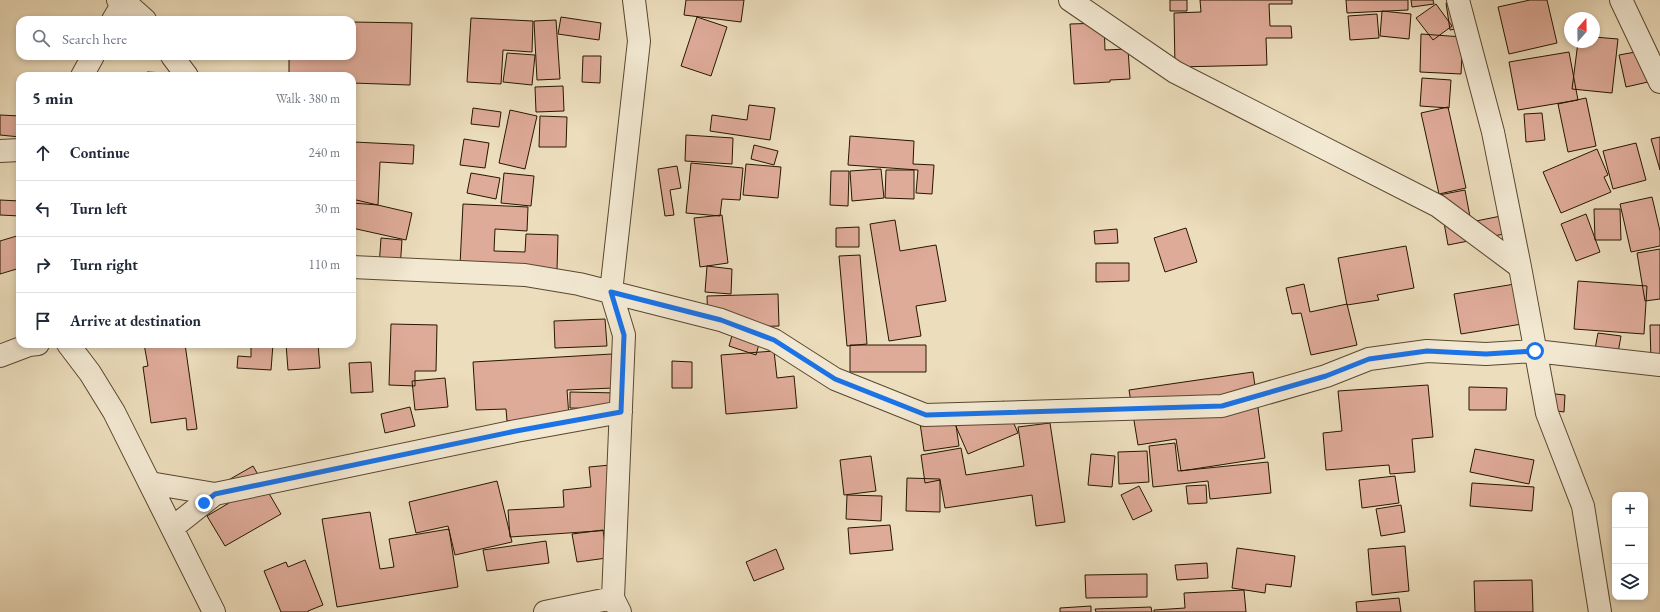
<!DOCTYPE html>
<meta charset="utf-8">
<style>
:root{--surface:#fff;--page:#f2f2f3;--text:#1f2937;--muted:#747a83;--line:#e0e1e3}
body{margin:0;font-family:"EB Garamond",serif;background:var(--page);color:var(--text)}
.controls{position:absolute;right:12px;bottom:12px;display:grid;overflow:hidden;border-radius:8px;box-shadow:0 2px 6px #0003}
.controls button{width:36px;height:36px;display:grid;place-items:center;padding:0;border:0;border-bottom:1px solid var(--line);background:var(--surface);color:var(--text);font:20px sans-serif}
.compass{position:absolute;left:1564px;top:12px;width:36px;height:36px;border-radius:50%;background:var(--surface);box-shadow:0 2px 6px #0003;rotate:20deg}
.stop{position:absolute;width:12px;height:12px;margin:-9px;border:3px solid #1a73e8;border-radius:50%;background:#fff}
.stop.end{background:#1a73e8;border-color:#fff;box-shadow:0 1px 4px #0008}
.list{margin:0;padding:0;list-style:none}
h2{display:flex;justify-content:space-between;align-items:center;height:52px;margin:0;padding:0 16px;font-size:17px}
h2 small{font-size:13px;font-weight:400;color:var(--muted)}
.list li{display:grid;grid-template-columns:26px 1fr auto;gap:12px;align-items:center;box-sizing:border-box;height:56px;padding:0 16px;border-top:1px solid var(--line)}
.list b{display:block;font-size:15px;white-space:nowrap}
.list em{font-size:13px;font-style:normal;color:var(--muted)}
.icon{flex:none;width:22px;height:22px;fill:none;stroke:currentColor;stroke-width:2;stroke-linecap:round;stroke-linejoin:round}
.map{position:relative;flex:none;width:1660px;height:612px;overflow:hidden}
.search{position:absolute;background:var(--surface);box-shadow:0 2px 6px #0003;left:16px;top:16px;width:340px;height:44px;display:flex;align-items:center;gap:10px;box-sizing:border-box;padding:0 14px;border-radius:12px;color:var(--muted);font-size:15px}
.panel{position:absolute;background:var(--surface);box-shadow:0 2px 6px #0003;left:16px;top:72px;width:340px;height:276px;border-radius:12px}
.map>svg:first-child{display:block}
.building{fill:#dfab99;stroke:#261600}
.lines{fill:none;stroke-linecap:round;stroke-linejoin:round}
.street-casing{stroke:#58482f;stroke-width:24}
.street{stroke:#f3e9d3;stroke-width:22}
.route{stroke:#1a73e8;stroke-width:5}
</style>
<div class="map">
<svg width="1660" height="612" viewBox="0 0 1660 612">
<rect width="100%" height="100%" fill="#ecddbc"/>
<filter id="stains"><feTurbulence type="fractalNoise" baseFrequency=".005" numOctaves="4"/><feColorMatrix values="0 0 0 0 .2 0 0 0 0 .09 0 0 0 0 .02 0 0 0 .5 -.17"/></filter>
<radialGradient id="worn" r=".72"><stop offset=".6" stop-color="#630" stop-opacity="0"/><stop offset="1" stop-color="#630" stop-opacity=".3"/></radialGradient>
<path class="building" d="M 686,0 L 744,0 L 741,22 L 684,15 Z
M 1170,0 L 1187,0 L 1187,11 L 1170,11 Z
M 1200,0 L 1292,0 L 1292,4 L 1269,4 L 1270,26 L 1291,26 L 1292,38 L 1266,38 L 1267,65 L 1175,67 L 1174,13 L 1201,12 Z
M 1346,0 L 1408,0 L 1408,10 L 1347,13 Z
M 1411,0 L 1433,0 L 1434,4 L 1412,7 Z
M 1530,0 L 1547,0 L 1557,43 L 1509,54 L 1498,7 Z
M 1462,1 L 1466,27 L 1450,30 L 1446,3 Z
M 1436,4 L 1452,26 L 1433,40 L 1416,18 Z
M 1382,11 L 1411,14 L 1409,39 L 1380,36 Z
M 1377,14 L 1379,38 L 1350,40 L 1348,16 Z
M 561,17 L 601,23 L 599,40 L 558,34 Z
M 697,17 L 727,27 L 711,76 L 681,66 Z
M 471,18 L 533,21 L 532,52 L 503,50 L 501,84 L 467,82 Z
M 556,20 L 560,79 L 537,80 L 534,21 Z
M 352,22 L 412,23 L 410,85 L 352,83 L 352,76 L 289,76 L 289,56 L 352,56 Z
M 1104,23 L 1105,50 L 1128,49 L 1130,79 L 1110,80 L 1110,82 L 1074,84 L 1070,24 Z
M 1421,34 L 1463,37 L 1461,74 L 1420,72 Z
M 1594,37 L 1618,39 L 1612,93 L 1572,89 L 1578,42 L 1594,42 Z
M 1641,51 L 1648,82 L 1626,87 L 1619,55 Z
M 1569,52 L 1578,100 L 1518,110 L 1509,62 Z
M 507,53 L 535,55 L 532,85 L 503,82 Z
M 583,56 L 601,56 L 600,83 L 582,82 Z
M 147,72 L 201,75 L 201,76 L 147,76 Z
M 1422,78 L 1451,80 L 1449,108 L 1420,106 Z
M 563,86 L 564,111 L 536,112 L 535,87 Z
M 1586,98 L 1596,146 L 1568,152 L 1558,104 Z
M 749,105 L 775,108 L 770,140 L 710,131 L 712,115 L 747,120 Z
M 1448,107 L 1466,188 L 1439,194 L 1421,113 Z
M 473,108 L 501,112 L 499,127 L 471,124 Z
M 510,110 L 537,116 L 525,169 L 499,163 Z
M 1542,113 L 1545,140 L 1526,142 L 1524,114 Z
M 0,115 L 20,116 L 20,137 L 0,135 Z
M 540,116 L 567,117 L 566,147 L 539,147 Z
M 686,135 L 733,138 L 732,164 L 685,161 Z
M 850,136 L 914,141 L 913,164 L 934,165 L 932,194 L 916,193 L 918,170 L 848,165 Z
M 1660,137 L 1660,170 L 1651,139 Z
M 464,139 L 489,143 L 485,168 L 460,165 Z
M 354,142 L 414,145 L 413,164 L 380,162 L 378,205 L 352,203 Z
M 1636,143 L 1646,180 L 1613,189 L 1603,151 Z
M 754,145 L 778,151 L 774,165 L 751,159 Z
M 1597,149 L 1608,175 L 1604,177 L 1611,192 L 1561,213 L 1543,172 Z
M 691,163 L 743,168 L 740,200 L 722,199 L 720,216 L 686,213 Z
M 746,164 L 781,167 L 778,198 L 743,195 Z
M 677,166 L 681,188 L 670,190 L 674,215 L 665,216 L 658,169 Z
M 881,169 L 884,198 L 852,201 L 850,171 Z
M 886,170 L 914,170 L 914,199 L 885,198 Z
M 831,171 L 849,171 L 848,206 L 830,205 Z
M 471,173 L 500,178 L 496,199 L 467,193 Z
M 504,173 L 534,176 L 531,206 L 501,203 Z
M 1465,190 L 1471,222 L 1501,216 L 1504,234 L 1448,245 L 1439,195 Z
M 1652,197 L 1660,231 L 1660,246 L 1631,252 L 1620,204 Z
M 352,199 L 412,213 L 406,240 L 352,228 Z
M 0,200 L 20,201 L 20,216 L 0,215 Z
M 463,204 L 528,207 L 527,231 L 495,229 L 494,251 L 525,252 L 526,234 L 558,235 L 557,270 L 460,265 Z
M 1594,209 L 1620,209 L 1621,240 L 1595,240 Z
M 1586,214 L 1600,252 L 1576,261 L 1561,224 Z
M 722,215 L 728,263 L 700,267 L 694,218 Z
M 895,220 L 900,251 L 936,245 L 946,301 L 916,306 L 921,336 L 889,341 L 870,224 Z
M 859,227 L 859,247 L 836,247 L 836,228 Z
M 1186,228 L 1197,262 L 1165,272 L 1154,238 Z
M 1117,229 L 1118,243 L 1095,244 L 1094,231 Z
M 20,235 L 20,268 L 0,274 L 0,241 Z
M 381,238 L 402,240 L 400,269 L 379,267 Z
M 1406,246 L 1414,288 L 1377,295 L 1379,300 L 1347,305 L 1338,258 Z
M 1660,249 L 1660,299 L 1645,301 L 1637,253 Z
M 860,255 L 867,344 L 847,346 L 839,256 Z
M 1096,263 L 1129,263 L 1129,281 L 1096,282 Z
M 707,266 L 732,269 L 731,294 L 705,292 Z
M 1578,281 L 1647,286 L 1644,334 L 1574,329 Z
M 1521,283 L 1528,323 L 1461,334 L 1454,294 Z
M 1304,284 L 1310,312 L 1347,304 L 1357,345 L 1311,355 L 1301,313 L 1292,314 L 1286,288 Z
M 778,294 L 779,326 L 708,328 L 707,296 Z
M 605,319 L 607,346 L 555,348 L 554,321 Z
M 391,324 L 437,325 L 436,371 L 415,371 L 415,386 L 389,385 Z
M 735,325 L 762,333 L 756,355 L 729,346 Z
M 1650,325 L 1660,325 L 1660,361 L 1651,361 Z
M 1598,333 L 1621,336 L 1616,364 L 1593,360 Z
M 144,344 L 185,344 L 197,429 L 187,430 L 186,418 L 151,423 L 143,367 L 148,366 Z
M 251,344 L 273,344 L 271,370 L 237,368 L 238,356 L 251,357 Z
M 286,344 L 318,344 L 320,368 L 288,370 Z
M 850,345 L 926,345 L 926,372 L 850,372 Z
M 774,351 L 777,378 L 794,376 L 797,408 L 726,414 L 721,355 Z
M 612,354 L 613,388 L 567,390 L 569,417 L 507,421 L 506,409 L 476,410 L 473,362 Z
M 672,361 L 692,362 L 692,388 L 672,388 Z
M 371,362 L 373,392 L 351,393 L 349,363 Z
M 1253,372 L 1265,458 L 1181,471 L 1176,439 L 1138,445 L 1129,390 Z
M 445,378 L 448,407 L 415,410 L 412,381 Z
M 1428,385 L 1433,437 L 1412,439 L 1415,472 L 1390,474 L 1389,465 L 1326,470 L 1323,433 L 1342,431 L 1338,391 Z
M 1469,387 L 1507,388 L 1506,410 L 1469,410 Z
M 570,392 L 619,393 L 619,409 L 570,408 Z
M 1536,392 L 1565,395 L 1564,412 L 1535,408 Z
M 1004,401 L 1018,433 L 968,454 L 954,422 Z
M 410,407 L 415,426 L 385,433 L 381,414 Z
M 955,418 L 959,446 L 924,451 L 920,423 Z
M 1050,423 L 1065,522 L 1036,526 L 1032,495 L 945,508 L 940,480 L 925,483 L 921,455 L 961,448 L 966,475 L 1024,466 L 1018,427 Z
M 1175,443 L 1178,471 L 1268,462 L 1271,493 L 1210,499 L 1208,481 L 1153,487 L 1149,446 Z
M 1475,449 L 1534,460 L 1529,484 L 1470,472 Z
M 1147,451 L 1149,482 L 1119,484 L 1118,452 Z
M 1091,454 L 1115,456 L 1112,487 L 1088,485 Z
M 871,456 L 876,491 L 844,495 L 840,460 Z
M 621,464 L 626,529 L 510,537 L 508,510 L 564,507 L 563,490 L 591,487 L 589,467 Z
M 253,466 L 281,514 L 225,546 L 207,516 L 229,503 L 218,486 Z
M 1395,476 L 1399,503 L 1362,508 L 1359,480 Z
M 907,478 L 940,479 L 940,512 L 906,511 Z
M 497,481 L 512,542 L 455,555 L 448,526 L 416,533 L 409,502 Z
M 1472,483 L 1534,487 L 1532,511 L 1470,506 Z
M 1206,485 L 1207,503 L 1188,504 L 1186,486 Z
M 1139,486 L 1152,511 L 1133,520 L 1121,495 Z
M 847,495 L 882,496 L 881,521 L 846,519 Z
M 1401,505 L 1405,532 L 1381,536 L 1376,509 Z
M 370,512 L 380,569 L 394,567 L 389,539 L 449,529 L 458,587 L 337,607 L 322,519 Z
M 890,525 L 893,550 L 850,554 L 848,528 Z
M 603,530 L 607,558 L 577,562 L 572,534 Z
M 546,541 L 549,563 L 487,571 L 483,550 Z
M 1405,546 L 1409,591 L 1372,595 L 1368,549 Z
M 1237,548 L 1295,556 L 1291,587 L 1266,584 L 1265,593 L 1232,588 Z
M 776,549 L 784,569 L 754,581 L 746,562 Z
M 305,560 L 323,605 L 308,611 L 308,612 L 281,612 L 264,571 L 286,562 L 288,567 Z
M 1207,563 L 1208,578 L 1177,580 L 1175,565 Z
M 1147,574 L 1147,597 L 1086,598 L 1085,575 Z
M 1532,580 L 1533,612 L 1475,612 L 1474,581 Z
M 1244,590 L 1246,612 L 1154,612 L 1154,610 L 1185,608 L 1184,593 Z
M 1399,598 L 1401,612 L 1357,612 L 1356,602 Z
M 1091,606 L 1091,612 L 1060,612 L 1060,608 Z
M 1151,607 L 1152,612 L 1096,612 L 1095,609 Z"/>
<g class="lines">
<defs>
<path id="street" d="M 118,0 L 125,2 L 145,20
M 1070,0 L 1175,72 L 1438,206 L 1520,267
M 1458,0 L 1493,132 L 1520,267 L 1547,413 L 1583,506 L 1600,612
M 1621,0 L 1660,82
M 113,20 L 125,0
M 172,56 L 187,76
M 82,76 L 93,56
M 0,151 L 20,150
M 352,267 L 525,275 L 579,284 L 721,320 L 774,340 L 835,379 L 925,415 L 1222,406 L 1326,376 L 1369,359 L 1427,351 L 1486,354 L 1535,351 L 1660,365
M 68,344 L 90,373 L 114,412 L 214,612
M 0,356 L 29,345 L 38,344
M 150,483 L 215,494 L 516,431 L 621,412
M 172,528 L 215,494
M 545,612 L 613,598
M 620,612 L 613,598 L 624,335 L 611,292 L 639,41 L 634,0"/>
</defs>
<use href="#street" class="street-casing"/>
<use href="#street" class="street"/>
</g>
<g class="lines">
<path class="route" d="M 204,503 L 215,494 L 516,431 L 621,412 L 624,335 L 611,292 L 721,320 L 774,340 L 835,379 L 926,415 L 1222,406 L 1326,376 L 1369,359 L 1427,351 L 1486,354 L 1535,351"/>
</g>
<rect width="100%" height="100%" filter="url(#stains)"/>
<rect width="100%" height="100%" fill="url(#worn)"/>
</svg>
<div class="controls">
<button>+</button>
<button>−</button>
<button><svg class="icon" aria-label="layers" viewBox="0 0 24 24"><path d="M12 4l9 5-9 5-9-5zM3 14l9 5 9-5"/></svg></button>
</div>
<svg class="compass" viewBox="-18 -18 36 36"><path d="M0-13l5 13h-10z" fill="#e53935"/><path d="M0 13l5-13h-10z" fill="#747a83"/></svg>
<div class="stop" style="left:1535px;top:351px"></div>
<div class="stop end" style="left:204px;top:503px"></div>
<div class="search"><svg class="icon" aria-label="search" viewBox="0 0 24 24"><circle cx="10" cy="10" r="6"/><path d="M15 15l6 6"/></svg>Search here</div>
<section class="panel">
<h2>5 min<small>Walk · 380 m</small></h2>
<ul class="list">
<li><svg class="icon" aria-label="ahead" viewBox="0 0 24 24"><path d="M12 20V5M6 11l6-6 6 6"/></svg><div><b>Continue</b></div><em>240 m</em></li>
<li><svg class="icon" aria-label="left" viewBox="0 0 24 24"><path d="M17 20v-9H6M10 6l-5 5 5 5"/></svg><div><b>Turn left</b></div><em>30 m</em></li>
<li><svg class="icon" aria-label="right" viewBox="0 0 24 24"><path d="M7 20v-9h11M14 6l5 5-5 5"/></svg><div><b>Turn right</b></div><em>110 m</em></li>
<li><svg class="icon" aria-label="arrive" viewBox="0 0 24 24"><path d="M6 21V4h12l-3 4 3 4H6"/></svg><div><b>Arrive at destination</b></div></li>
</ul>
</section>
</div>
